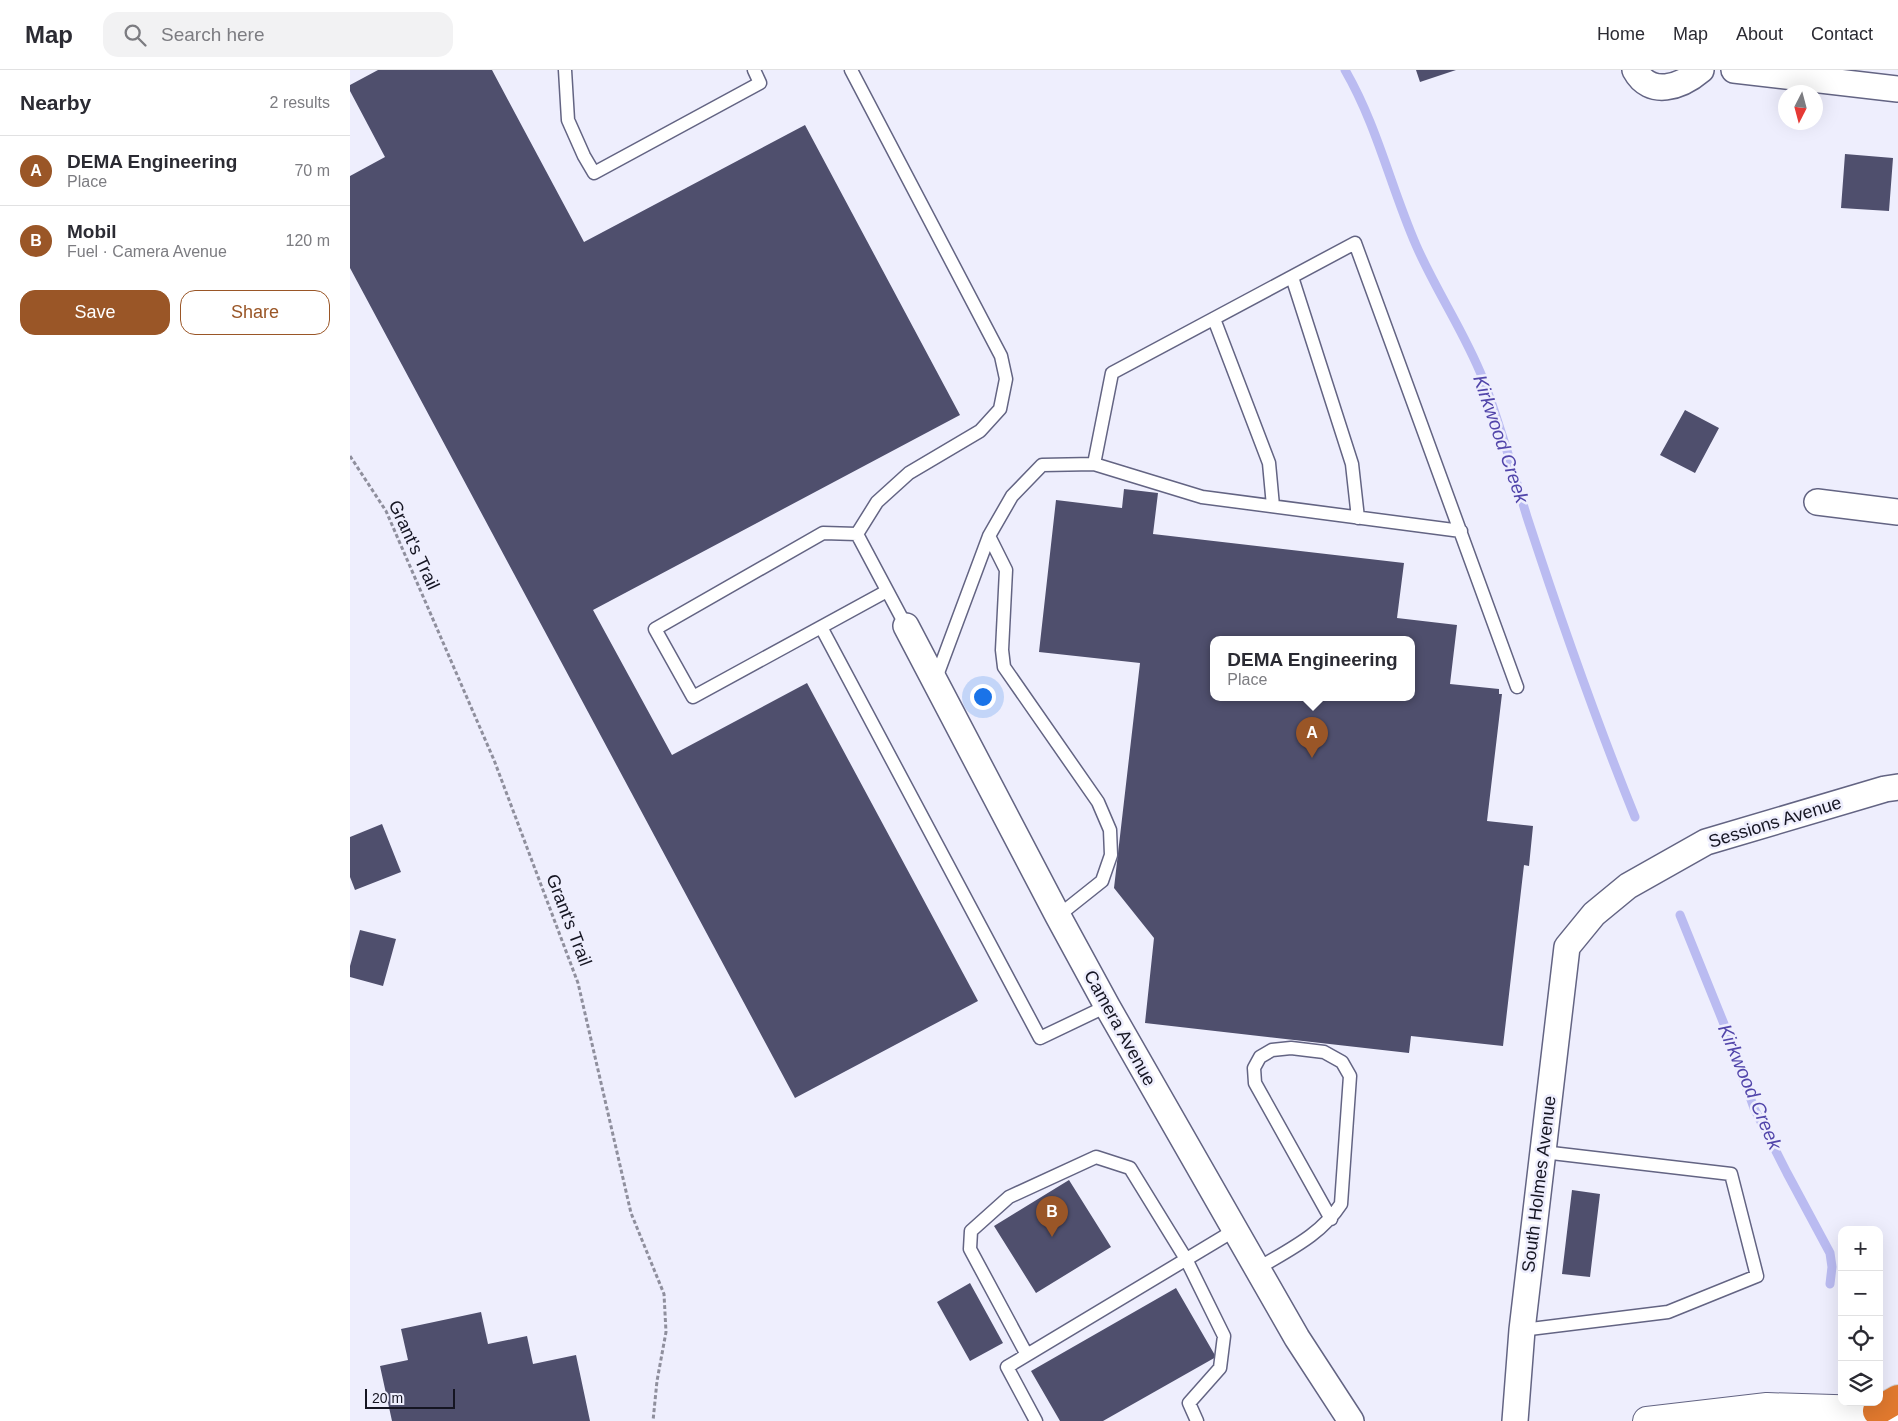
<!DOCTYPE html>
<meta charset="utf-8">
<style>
:root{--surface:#fff;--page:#f2f2f3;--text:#2b2b33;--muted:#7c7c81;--line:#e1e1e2;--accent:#9a5627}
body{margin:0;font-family:Arial,sans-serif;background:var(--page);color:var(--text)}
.controls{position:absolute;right:15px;bottom:15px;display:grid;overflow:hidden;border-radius:10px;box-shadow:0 5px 20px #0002}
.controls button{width:45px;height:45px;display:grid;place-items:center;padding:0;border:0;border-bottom:1px solid var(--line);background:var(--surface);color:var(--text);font:25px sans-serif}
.compass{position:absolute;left:1428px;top:15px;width:45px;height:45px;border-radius:50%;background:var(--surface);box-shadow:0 5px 20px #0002;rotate:186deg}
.scale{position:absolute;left:15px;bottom:12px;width:90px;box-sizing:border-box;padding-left:5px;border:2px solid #151522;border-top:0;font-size:14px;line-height:18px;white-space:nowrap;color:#151522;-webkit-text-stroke:4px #eeeefd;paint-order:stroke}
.you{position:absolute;left:632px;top:626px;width:18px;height:18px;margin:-12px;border:4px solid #fff;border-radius:50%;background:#1a73e8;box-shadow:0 0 0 8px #1a73e833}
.badge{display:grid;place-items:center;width:32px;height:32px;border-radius:50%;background:var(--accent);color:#fff;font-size:16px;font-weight:700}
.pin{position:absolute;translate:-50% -41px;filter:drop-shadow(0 1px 2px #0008)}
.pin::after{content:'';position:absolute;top:26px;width:18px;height:15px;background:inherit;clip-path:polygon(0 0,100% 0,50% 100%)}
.popup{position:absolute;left:860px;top:566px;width:205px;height:65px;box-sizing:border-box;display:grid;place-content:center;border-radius:10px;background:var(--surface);filter:drop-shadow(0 1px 4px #0005);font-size:16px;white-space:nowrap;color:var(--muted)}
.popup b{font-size:19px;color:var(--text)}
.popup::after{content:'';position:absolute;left:50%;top:100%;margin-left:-10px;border:10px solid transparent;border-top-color:var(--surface)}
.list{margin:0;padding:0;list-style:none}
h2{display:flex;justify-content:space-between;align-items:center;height:65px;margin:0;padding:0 20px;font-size:21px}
h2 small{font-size:16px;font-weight:400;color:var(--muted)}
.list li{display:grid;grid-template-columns:32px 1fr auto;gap:15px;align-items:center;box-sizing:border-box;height:70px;padding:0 20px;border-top:1px solid var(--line)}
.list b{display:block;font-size:19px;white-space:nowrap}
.list p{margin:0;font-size:16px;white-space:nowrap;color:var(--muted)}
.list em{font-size:16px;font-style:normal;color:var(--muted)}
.actions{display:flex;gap:10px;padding:15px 20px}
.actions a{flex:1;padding:11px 0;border:1px solid var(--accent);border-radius:15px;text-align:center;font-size:18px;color:var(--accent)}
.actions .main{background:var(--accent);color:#fff}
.icon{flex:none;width:28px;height:28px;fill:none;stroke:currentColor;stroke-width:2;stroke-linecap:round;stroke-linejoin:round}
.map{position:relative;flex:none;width:1548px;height:1351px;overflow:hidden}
header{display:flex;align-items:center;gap:30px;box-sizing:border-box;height:70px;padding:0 25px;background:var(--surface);border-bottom:1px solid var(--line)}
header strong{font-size:24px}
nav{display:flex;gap:28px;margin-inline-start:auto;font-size:18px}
.search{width:350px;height:45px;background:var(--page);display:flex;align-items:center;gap:12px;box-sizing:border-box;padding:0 18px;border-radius:15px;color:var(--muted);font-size:19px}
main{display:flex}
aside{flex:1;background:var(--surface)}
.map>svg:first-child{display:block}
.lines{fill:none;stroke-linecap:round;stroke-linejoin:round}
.stream{stroke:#babbf1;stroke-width:9}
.building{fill:#4f4f6d;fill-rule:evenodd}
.lane-casing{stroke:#636483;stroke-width:15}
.street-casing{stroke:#636483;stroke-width:28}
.secondary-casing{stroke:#636483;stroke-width:30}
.highway-casing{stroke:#d0d0d3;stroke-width:30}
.path{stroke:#8f8f9d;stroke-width:3;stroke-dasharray:4 2.5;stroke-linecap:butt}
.lane{stroke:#fff;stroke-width:12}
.street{stroke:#fff;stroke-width:25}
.secondary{stroke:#fff;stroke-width:28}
.highway{stroke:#e1792e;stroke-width:28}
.labels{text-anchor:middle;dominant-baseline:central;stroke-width:5;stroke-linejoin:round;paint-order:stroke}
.street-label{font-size:18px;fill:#151522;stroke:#eeeefd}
.water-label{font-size:19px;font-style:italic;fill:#5145aa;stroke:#eeeefd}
</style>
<header>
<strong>Map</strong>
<div class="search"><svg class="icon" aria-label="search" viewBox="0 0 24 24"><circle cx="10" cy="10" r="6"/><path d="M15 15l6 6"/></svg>Search here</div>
<nav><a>Home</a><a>Map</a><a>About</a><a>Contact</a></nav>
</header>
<main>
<aside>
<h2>Nearby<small>2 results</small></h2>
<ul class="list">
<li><span class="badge">A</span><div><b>DEMA Engineering</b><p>Place</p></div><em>70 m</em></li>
<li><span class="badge">B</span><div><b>Mobil</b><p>Fuel · Camera Avenue</p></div><em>120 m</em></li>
</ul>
<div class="actions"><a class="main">Save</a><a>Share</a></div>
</aside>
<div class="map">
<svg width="1548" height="1351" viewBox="0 0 1548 1351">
<rect width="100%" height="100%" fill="#eeeefd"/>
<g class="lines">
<path class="stream" d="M 995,0 C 1027,55 1041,118 1066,175 C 1086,221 1115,263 1133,309 C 1150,354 1163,401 1177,447 C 1210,548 1245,648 1285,747
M 1330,845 L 1374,954 L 1404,1038 L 1437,1103 L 1480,1183 L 1482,1197 L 1480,1214"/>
</g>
<path class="building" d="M 28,0 L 142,0 L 234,172 L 455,55 L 610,345 L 243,540 L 322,685 L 457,613 L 628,931 L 445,1028 L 0,198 L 0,106 L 35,87 L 0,21 L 0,15 Z
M 1066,0 L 1106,0 L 1070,12 Z
M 1495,84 L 1543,88 L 1539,141 L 1491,138 Z
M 1335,340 L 1369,358 L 1345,403 L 1310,385 Z
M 774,419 L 808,423 L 803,464 L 1054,493 L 1047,548 L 1107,555 L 1100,614 L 1149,619 L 1149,624 L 1152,624 L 1137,751 L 1183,756 L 1179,796 L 1174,795 L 1153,976 L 1061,966 L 1059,983 L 795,953 L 804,868 L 764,818 L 790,593 L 689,582 L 706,430 L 772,438 ZM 863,569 L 1061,569 L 1061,627 L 863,627 Z
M 32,754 L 51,802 L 5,820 L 0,807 L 0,767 Z
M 10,860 L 46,869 L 33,916 L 0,907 L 0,896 Z
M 719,1110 L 761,1177 L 686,1223 L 644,1156 Z
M 1222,1120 L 1250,1124 L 1240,1207 L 1212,1204 Z
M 620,1213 L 653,1273 L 620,1291 L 587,1232 Z
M 826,1218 L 866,1287 L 753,1351 L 710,1351 L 681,1301 Z
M 131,1242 L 138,1274 L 177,1266 L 183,1294 L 226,1285 L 240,1351 L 42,1351 L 30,1296 L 58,1290 L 51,1259 Z"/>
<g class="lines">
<defs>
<path id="lane" d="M 215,0 L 218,50 L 234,86 L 244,103 L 410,13 L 404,0
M 501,0 L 651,286 L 656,309 L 650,339 L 630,361 L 559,403 L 527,432 L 507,464 L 556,556
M 942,207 L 1002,394 L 1008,448
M 864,249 L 919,393 L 923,436
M 744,394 L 762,303 L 1005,173 L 1167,617
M 507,464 L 473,463 L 305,559 L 343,627 L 537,521
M 639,466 L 656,500 L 652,580 L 654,597 L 748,732 L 760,760 L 761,785 L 752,811 L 708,846
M 471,557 L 690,968 L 757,936
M 585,611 L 639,466 L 662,426 L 692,395 L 744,394 L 852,427 L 1111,461
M 907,1199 C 938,1180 971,1165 991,1134 L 1000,1006 L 992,992 L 974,982 L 941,978 L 922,980 L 910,987 L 904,998 L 905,1013 L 981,1149
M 1172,1260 L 1318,1242 L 1407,1206 L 1381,1104 L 1193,1082
M 677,1285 L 620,1179 L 621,1161 L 659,1127 L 746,1087 L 780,1098 L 836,1189 L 874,1266 L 870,1298 L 839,1333 L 847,1351
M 686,1351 L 657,1297 L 885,1160"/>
<path id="street" d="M 1285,0 C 1300,28 1331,17 1351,0
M 1384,0 L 1548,19
M 1467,432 L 1548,442
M 556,556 L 708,846 L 757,936 L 947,1268 L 1001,1351
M 1165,1351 L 1172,1260 L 1217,877 L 1244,844 L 1278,816 L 1356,772 L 1535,719 L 1548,717"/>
<path id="secondary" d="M 1297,1351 L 1417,1337 L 1548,1341"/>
<path id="highway" d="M 1527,1341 L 1548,1329"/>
</defs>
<use href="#lane" class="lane-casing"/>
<use href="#street" class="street-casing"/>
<use href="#secondary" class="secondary-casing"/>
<use href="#highway" class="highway-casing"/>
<path class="path" d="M 0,386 L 36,441 L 144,690 L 228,913 L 281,1143 L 314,1224 L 316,1262 L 307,1311 L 303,1351"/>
<use href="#lane" class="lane"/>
<use href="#street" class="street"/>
<use href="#secondary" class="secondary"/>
<use href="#highway" class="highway"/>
</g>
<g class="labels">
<g class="street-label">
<text transform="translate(64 475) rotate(65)">Grant's Trail</text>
<text transform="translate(1425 752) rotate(-17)">Sessions Avenue</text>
<text transform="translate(219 850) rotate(69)">Grant's Trail</text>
<text transform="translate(770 958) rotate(61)">Camera Avenue</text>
<text transform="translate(1189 1114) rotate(-83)">South Holmes Avenue</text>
</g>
<g class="water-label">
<text transform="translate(1151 369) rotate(71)">Kirkwood Creek</text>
<text transform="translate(1400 1017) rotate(67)">Kirkwood Creek</text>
</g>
</g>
</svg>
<div class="controls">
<button>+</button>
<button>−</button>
<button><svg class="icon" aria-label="locate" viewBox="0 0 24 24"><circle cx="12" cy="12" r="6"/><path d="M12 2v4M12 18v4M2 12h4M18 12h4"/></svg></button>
<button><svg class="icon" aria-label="layers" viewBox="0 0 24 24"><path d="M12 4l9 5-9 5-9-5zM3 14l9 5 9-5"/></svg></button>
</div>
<svg class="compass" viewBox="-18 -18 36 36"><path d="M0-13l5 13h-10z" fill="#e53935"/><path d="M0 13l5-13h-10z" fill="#7c7c81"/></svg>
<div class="scale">20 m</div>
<div class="you"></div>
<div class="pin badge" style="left:962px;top:688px">A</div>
<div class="popup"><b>DEMA Engineering</b>Place</div>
<div class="pin badge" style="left:702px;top:1167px">B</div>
</div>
</main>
